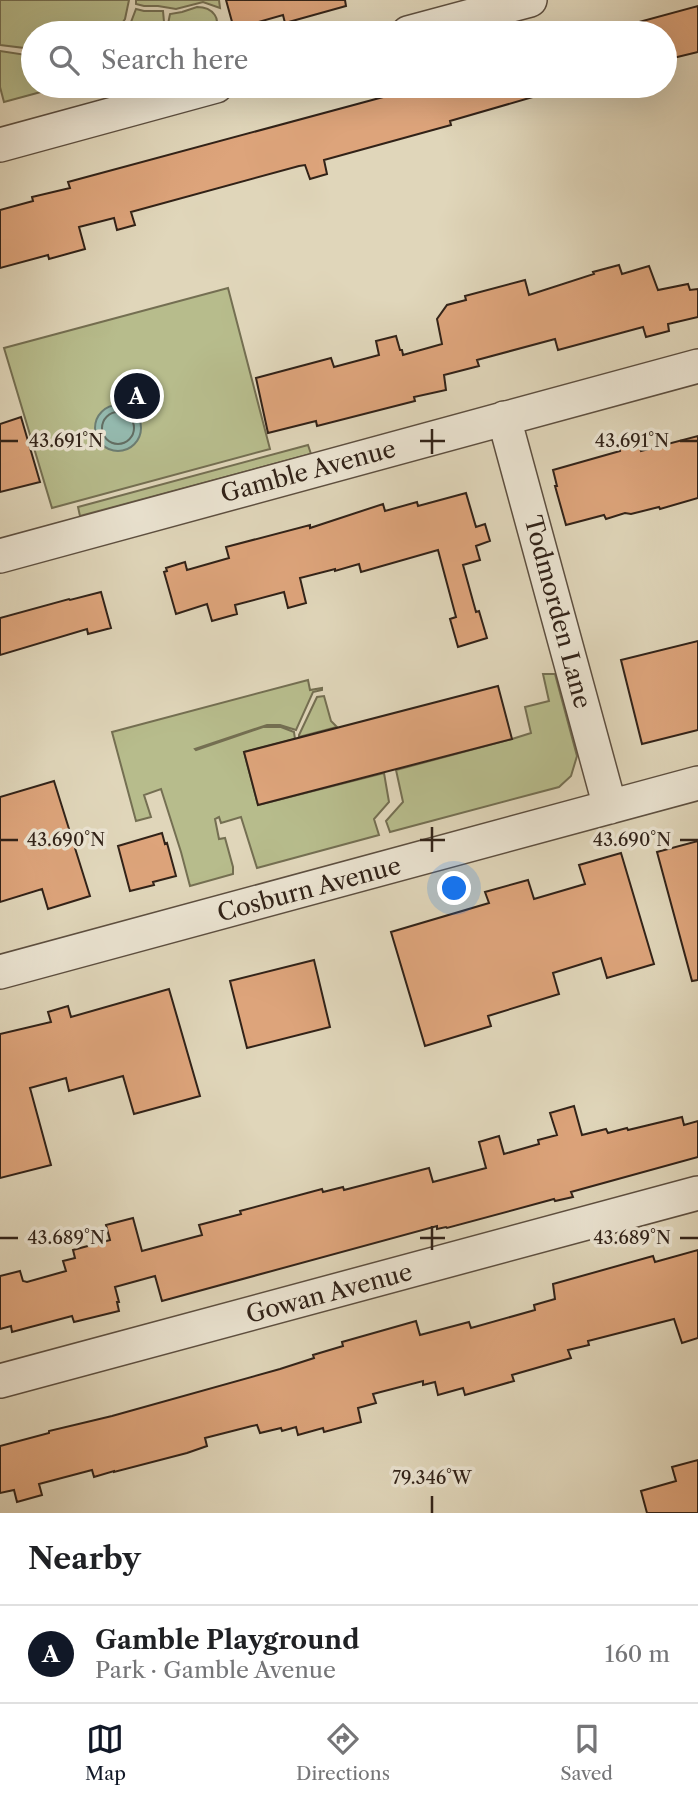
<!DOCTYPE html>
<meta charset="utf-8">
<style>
:root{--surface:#fff;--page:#f2f2f2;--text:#202124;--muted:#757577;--line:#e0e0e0;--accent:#111827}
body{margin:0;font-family:"Libre Caslon Text",serif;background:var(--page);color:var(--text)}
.you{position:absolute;left:455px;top:889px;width:24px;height:24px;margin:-18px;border:5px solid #fff;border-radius:50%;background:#1a73e8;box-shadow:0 0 0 10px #1a73e833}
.badge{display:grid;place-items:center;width:46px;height:46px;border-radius:50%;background:var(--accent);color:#fff;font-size:23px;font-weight:700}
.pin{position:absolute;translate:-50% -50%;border:4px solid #fff;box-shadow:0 2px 7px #0006}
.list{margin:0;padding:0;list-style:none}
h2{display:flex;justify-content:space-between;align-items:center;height:91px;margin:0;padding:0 28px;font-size:30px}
h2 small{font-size:23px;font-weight:400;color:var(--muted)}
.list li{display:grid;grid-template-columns:46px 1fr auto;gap:21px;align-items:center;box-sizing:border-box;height:98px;padding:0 28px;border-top:2px solid var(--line)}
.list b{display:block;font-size:26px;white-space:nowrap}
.list p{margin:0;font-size:23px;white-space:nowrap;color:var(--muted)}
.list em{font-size:23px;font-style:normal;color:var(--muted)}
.icon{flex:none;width:38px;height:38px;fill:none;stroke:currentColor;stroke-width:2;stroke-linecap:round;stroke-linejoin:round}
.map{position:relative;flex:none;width:698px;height:1513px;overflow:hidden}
.search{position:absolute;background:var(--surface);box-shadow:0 7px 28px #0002;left:21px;right:21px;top:21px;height:77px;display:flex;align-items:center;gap:18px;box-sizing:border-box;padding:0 24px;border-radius:38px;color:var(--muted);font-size:26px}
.sheet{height:189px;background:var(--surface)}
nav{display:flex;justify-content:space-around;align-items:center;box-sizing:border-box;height:98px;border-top:2px solid var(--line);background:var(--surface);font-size:19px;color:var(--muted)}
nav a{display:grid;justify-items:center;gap:4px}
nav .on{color:var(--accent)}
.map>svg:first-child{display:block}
.green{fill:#b7bc8c;stroke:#746f52;stroke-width:2}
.water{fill:#94b9ae;stroke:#6c7d72;stroke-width:2}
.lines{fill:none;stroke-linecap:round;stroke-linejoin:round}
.shore{stroke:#626e63;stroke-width:2}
.building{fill:#dda47b;stroke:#312218;stroke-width:2}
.minor-casing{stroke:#5d4f40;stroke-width:36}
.minor{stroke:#ebe4d2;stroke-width:33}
.ticks{fill:none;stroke:#312218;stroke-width:2.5}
.labels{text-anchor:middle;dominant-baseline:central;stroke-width:7;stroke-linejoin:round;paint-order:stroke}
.street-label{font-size:24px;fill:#312218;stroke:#ebe4d2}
.ticks-label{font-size:18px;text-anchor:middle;fill:#312218;stroke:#ebe4d2;stroke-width:7;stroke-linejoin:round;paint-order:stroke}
</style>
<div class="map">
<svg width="698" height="1513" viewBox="0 0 698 1513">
<rect width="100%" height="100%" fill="#e0d6ba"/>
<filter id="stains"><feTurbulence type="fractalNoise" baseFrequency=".00286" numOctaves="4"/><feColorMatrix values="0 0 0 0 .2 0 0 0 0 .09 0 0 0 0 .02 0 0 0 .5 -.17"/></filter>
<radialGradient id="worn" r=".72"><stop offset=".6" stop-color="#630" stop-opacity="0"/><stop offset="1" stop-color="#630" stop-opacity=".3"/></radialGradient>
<path class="green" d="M 0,0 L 129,0 L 125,19 L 115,33 L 33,33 L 33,49 L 0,45 Z
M 136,0 L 219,0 L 220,8 L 203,2 L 176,9 L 158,6 L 144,6 L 136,4 Z
M 197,7 C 212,7 224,19 212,33 L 170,33 L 168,24 L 170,14 L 182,12 Z
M 136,9 L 144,11 L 163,11 L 165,33 L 124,33 L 131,22 Z
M 0,51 L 33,56 L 33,86 L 63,86 L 4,102 L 0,87 Z
M 228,288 L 270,449 L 52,508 L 4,348 Z
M 308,445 L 311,454 L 80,516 L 78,507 Z
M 543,674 L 555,674 L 577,756 L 571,776 L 559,787 L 390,832 L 386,821 L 403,802 L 396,770 L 512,739 L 531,733 L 525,707 L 549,701 Z
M 308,680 L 310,690 L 322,688 L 322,690 L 313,692 L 296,730 L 280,725 L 267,725 L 195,749 L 196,750 L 263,727 L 281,727 L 294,732 L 295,739 L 244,752 L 258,805 L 384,773 L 389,802 L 374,819 L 379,835 L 257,868 L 241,817 L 221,823 L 219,817 L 215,819 L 219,839 L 225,838 L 233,867 L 233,874 L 190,886 L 181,852 L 161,789 L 144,795 L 151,817 L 136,821 L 112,732 Z
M 324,696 L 331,721 L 337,727 L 299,737 L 299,735 L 317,697 Z"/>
<path class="water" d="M95 428a23 23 0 1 1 46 0a23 23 0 1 1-46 0Z"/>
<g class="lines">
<path class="shore" d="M102 428a16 16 0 1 1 32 0a16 16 0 1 1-32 0Z"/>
</g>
<path class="building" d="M 226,0 L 345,0 L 346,6 L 285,23 L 283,15 L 234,29 Z
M 698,6 L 698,52 L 669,59 L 665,44 L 665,33 L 618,33 L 617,28 Z
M 424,86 L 549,86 L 550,92 L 450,121 L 451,125 L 324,160 L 327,174 L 310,179 L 305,165 L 299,166 L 131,212 L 135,225 L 117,230 L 114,218 L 79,227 L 85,249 L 49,259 L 48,255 L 0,268 L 0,210 L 33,201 L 32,197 L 70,188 L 68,182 Z
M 619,265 L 622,274 L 649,266 L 658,290 L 688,284 L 690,290 L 698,289 L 698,317 L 668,324 L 669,331 L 646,337 L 643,327 L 558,350 L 555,339 L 477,360 L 479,366 L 444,375 L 446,390 L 414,397 L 415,401 L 317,426 L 316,421 L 268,433 L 256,378 L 331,358 L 334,367 L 379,355 L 376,341 L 396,336 L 400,350 L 402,350 L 403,355 L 442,344 L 437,319 L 447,305 L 466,300 L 465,296 L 525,280 L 529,295 L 594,274 L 593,272 Z
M 21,417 L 40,482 L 0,492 L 0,424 Z
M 698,436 L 698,498 L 660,509 L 659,507 L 631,514 L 625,513 L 606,519 L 604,515 L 566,525 L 555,486 L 557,486 L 553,470 L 620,451 L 619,446 L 638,441 L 641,451 Z
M 466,493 L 476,527 L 485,524 L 490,541 L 476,546 L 480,560 L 463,565 L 476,612 L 479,611 L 487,638 L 458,647 L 450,619 L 456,617 L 438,550 L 361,572 L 359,564 L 335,571 L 335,569 L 300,578 L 306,603 L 288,608 L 284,592 L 235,605 L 237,614 L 212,621 L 207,604 L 176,614 L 164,572 L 167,571 L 166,568 L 185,562 L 187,570 L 229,558 L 226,547 L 310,525 L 310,528 L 383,504 L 385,511 L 417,502 L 418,506 Z
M 101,592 L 111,628 L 88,634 L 87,629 L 0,655 L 0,618 L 69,599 L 70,600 Z
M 698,641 L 698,730 L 642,744 L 621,660 Z
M 498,686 L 512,739 L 258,805 L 244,752 Z
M 54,781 L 90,896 L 48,909 L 42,889 L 0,902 L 0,797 Z
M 162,833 L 165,844 L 167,843 L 176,876 L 153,882 L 154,885 L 130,891 L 118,846 Z
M 698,841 L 698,980 L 692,981 L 657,852 Z
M 621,853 L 654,964 L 607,978 L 601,958 L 553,973 L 559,994 L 488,1016 L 491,1026 L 425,1046 L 391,932 L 489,903 L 485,892 L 528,880 L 534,899 L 585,884 L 579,865 Z
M 314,960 L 330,1027 L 247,1048 L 230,981 Z
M 169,989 L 200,1096 L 134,1114 L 123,1076 L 69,1091 L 66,1078 L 30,1088 L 51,1165 L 0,1178 L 0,1034 L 51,1022 L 48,1012 L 68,1006 L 71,1017 Z
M 574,1106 L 582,1135 L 606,1129 L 608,1133 L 627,1128 L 628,1130 L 682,1117 L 684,1125 L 698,1121 L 698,1157 L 571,1192 L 573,1197 L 555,1201 L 554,1199 L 447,1228 L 446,1227 L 437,1229 L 437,1226 L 162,1301 L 155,1276 L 115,1287 L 119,1302 L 117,1302 L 119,1311 L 74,1322 L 72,1316 L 12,1332 L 11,1326 L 0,1329 L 0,1276 L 20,1271 L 23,1281 L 27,1282 L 66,1271 L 63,1261 L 75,1258 L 73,1250 L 110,1240 L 106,1225 L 133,1218 L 142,1251 L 202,1235 L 199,1225 L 241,1214 L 240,1211 L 322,1189 L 323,1192 L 343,1187 L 344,1190 L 429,1168 L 433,1182 L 486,1168 L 479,1142 L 499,1136 L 504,1154 L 539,1144 L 538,1140 L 557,1135 L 550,1113 Z
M 698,1250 L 698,1338 L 682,1343 L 674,1319 L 588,1341 L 589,1345 L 568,1350 L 571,1358 L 512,1375 L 514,1381 L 465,1395 L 463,1388 L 438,1395 L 435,1382 L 423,1385 L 423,1381 L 373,1394 L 376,1403 L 358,1408 L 361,1422 L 324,1432 L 323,1428 L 298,1435 L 296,1427 L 282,1431 L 281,1428 L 260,1433 L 257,1425 L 252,1426 L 205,1438 L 207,1446 L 187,1453 L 114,1472 L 114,1471 L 94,1477 L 92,1470 L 39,1484 L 42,1495 L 17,1502 L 14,1490 L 0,1493 L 0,1446 L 49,1433 L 49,1431 L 112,1416 L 280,1369 L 314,1358 L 313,1355 L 343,1346 L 342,1342 L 416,1321 L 420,1335 L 469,1322 L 471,1328 L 535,1310 L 534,1305 L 555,1299 L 553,1284 L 653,1256 L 655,1262 Z
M 698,1460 L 698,1513 L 647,1513 L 641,1491 L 676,1481 L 672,1467 Z"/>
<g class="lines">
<defs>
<path id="minor" d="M 408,33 L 530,0
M 0,145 L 216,86
M 504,418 L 610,807
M 0,556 L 698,366
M 0,972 L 698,783
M 0,1381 L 698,1193"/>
</defs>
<use href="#minor" class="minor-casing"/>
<use href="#minor" class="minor"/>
</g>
<path class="ticks" d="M 432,429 L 432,454M 0,441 L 18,441M 420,441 L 445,441M 680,441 L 698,441M 432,827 L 432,852M 0,840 L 18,840M 420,840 L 445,840M 680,840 L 698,840M 432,1226 L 432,1250M 0,1238 L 18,1238M 420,1238 L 445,1238M 680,1238 L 698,1238M 432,1496 L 432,1513"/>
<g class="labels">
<g class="street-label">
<text transform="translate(308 471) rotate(-15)">Gamble Avenue</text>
<text transform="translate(558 612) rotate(75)">Todmorden Lane</text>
<text transform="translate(309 889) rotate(-15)">Cosburn Avenue</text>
<text transform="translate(329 1293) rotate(-15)">Gowan Avenue</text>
</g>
</g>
<g class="ticks-label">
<text x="66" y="447">43.691°N</text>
<text x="632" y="447">43.691°N</text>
<text x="66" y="846">43.690°N</text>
<text x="632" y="846">43.690°N</text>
<text x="66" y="1244">43.689°N</text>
<text x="632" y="1244">43.689°N</text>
<text x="432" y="1484">79.346°W</text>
</g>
<rect width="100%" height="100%" filter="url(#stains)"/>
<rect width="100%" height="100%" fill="url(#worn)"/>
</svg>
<div class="you"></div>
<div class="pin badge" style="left:137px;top:396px">A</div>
<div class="search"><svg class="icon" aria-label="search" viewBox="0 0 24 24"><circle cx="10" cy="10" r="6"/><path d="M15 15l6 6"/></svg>Search here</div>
</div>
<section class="sheet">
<h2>Nearby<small></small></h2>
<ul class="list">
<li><span class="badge">A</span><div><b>Gamble Playground</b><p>Park · Gamble Avenue</p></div><em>160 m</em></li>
</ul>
</section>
<nav>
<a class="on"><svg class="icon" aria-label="map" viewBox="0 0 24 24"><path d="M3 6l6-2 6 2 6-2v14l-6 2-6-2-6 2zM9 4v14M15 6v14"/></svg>Map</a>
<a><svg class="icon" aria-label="directions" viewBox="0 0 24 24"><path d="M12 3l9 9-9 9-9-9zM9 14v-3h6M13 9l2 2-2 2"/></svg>Directions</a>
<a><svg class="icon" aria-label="saved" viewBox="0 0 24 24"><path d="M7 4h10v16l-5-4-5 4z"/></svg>Saved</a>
</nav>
